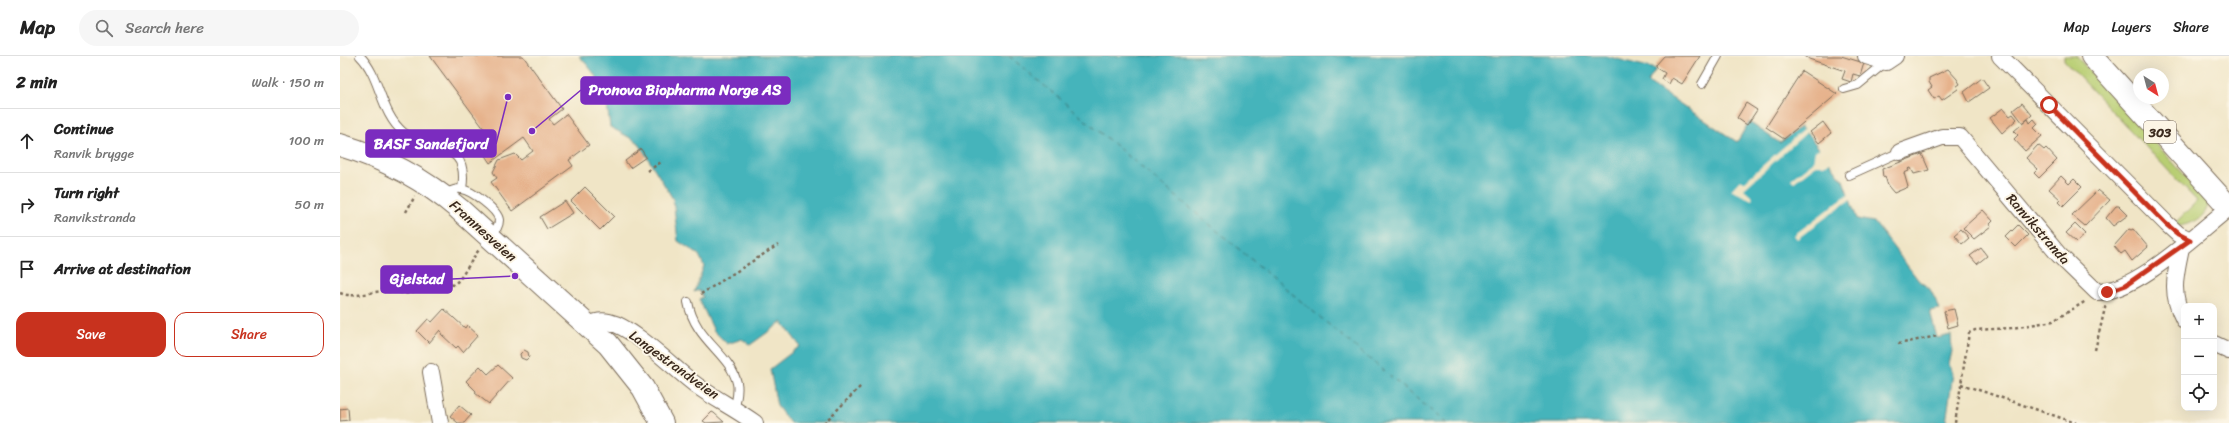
<!DOCTYPE html>
<meta charset="utf-8">
<style>
:root{--surface:#fff;--page:#f6f6f6;--text:#222;--muted:#767676;--line:#e0e0e0;--accent:#c8321e}
body{margin:0;font-family:Sriracha,sans-serif;background:var(--page);color:var(--text)}
.controls{position:absolute;right:12px;bottom:12px;display:grid;overflow:hidden;border-radius:8px;box-shadow:0 4px 16px #0002}
.controls button{width:36px;height:36px;display:grid;place-items:center;padding:0;border:0;border-bottom:1px solid var(--line);background:var(--surface);color:var(--text);font:20px sans-serif}
.compass{position:absolute;left:1793px;top:12px;width:36px;height:36px;border-radius:50%;background:var(--surface);box-shadow:0 4px 16px #0002;rotate:144deg}
.stop{position:absolute;width:12px;height:12px;margin:-9px;border:3px solid #c8321e;border-radius:50%;background:#fff}
.stop.end{background:#c8321e;border-color:#fff;box-shadow:0 1px 4px #0008}
.list{margin:0;padding:0;list-style:none}
h2{display:flex;justify-content:space-between;align-items:center;height:52px;margin:0;padding:0 16px;font-size:17px}
h2 small{font-size:13px;font-weight:400;color:var(--muted)}
.list li{display:grid;grid-template-columns:26px 1fr auto;gap:12px;align-items:center;box-sizing:border-box;height:64px;padding:0 16px;border-top:1px solid var(--line)}
.list b{display:block;font-size:15px;white-space:nowrap}
.list p{margin:0;font-size:13px;white-space:nowrap;color:var(--muted)}
.list em{font-size:13px;font-style:normal;color:var(--muted)}
.actions{display:flex;gap:8px;padding:12px 16px}
.actions a{flex:1;padding:9px 0;border:1px solid var(--accent);border-radius:12px;text-align:center;font-size:14px;color:var(--accent)}
.actions .main{background:var(--accent);color:#fff}
.icon{flex:none;width:22px;height:22px;fill:none;stroke:currentColor;stroke-width:2;stroke-linecap:round;stroke-linejoin:round}
.map{position:relative;flex:none;width:1889px;height:367px;overflow:hidden}
header{display:flex;align-items:center;gap:24px;box-sizing:border-box;height:56px;padding:0 20px;background:var(--surface);border-bottom:1px solid var(--line)}
header strong{font-size:19px}
nav{display:flex;gap:22px;margin-inline-start:auto;font-size:14px}
.search{width:280px;height:36px;background:var(--page);display:flex;align-items:center;gap:10px;box-sizing:border-box;padding:0 14px;border-radius:22px;color:var(--muted);font-size:15px}
main{display:flex}
aside{flex:1;background:var(--surface)}
.map>svg:first-child{display:block}
.green{fill:#b8ce72;stroke:#7a7c48}
.water{fill:#44b4bb;stroke:#406f6c}
.pier{fill:#f0e5c6}
.lines{fill:none;stroke-linecap:round;stroke-linejoin:round}
.ferry{stroke:#3e5a55;stroke-width:1;stroke-dasharray:5 4;stroke-linecap:butt}
.building{fill:#e6b28c}
.service-casing{stroke:#7a6b59;stroke-width:10}
.minor-casing{stroke:#7a6b59;stroke-width:18}
.secondary-casing{stroke:#7a6b59;stroke-width:24}
.primary-casing{stroke:#7a6b59;stroke-width:24}
.path{stroke:#7a6b59;stroke-width:2.5;stroke-dasharray:3 3;stroke-linecap:butt}
.service{stroke:#fff;stroke-width:8}
.minor{stroke:#fff;stroke-width:16}
.secondary{stroke:#fff;stroke-width:22}
.primary{stroke:#fff;stroke-width:22}
.route{stroke:#c8321e;stroke-width:5}
.labels{text-anchor:middle;dominant-baseline:central;stroke-width:4;stroke-linejoin:round;paint-order:stroke}
.shield{fill:#fcf5e5;stroke:#75675a;stroke-width:1}
.shield-label{font-size:13px;font-weight:bold;fill:#3b2a1e}
.street-label{font-size:14px;fill:#3b2a1e;stroke:#fcf5e5}
.leader{fill:none;stroke:#7b2cbf;stroke-width:1.5}
.callout-dot{fill:#7b2cbf;stroke:#fcf5e5;stroke-width:1.5}
.callout{fill:#7b2cbf;stroke:#7b2cbf;stroke-width:1.5}
.callout-label{font-size:15px;text-anchor:middle;font-weight:bold;fill:#fff}
</style>
<header>
<strong>Map</strong>
<div class="search"><svg class="icon" aria-label="search" viewBox="0 0 24 24"><circle cx="10" cy="10" r="6"/><path d="M15 15l6 6"/></svg>Search here</div>
<nav><a>Map</a><a>Layers</a><a>Share</a></nav>
</header>
<main>
<aside>
<h2>2 min<small>Walk · 150 m</small></h2>
<ul class="list">
<li><svg class="icon" aria-label="ahead" viewBox="0 0 24 24"><path d="M12 20V5M6 11l6-6 6 6"/></svg><div><b>Continue</b><p>Ranvik brygge</p></div><em>100 m</em></li>
<li><svg class="icon" aria-label="right" viewBox="0 0 24 24"><path d="M7 20v-9h11M14 6l5 5-5 5"/></svg><div><b>Turn right</b><p>Ranvikstranda</p></div><em>50 m</em></li>
<li><svg class="icon" aria-label="arrive" viewBox="0 0 24 24"><path d="M6 21V4h12l-3 4 3 4H6"/></svg><div><b>Arrive at destination</b></div></li>
</ul>
<div class="actions"><a class="main">Save</a><a>Share</a></div>
</aside>
<div class="map">
<svg width="1889" height="367" viewBox="0 0 1889 367">
<rect width="100%" height="100%" fill="#fcf5e5"/>
<filter id="ink" filterUnits="userSpaceOnUse"><feTurbulence type="fractalNoise" baseFrequency=".025" numOctaves="2"/><feDisplacementMap in="SourceGraphic" scale="8" xChannelSelector="R" yChannelSelector="G"/><feConvolveMatrix kernelMatrix="1 2 1 2 8 2 1 2 1" color-interpolation-filters="sRGB"/></filter>
<filter id="wash" filterUnits="userSpaceOnUse"><feTurbulence type="fractalNoise" baseFrequency=".012" numOctaves="4" result="noise"/><feDisplacementMap in="SourceGraphic" scale="16" xChannelSelector="R" yChannelSelector="G"/><feGaussianBlur stdDeviation="0.9" result="paint"/><feColorMatrix in="noise" values="0 0 0 0 0 0 0 0 0 0 0 0 0 0 0 0 0 1.4 0 .05"/><feComposite in="paint" operator="in"/></filter>
<g filter="url(#wash)">
<rect width="100%" height="100%" fill="#f0e5c6"/>
<path class="green" d="M 1724,0 L 1736,0 L 1869,146 C 1865,162 1856,166 1840,170 L 1835,167 L 1857,145 L 1724,4 Z"/>
<path class="water" d="M 239,0 L 1266,0 L 1316,13 L 1308,26 L 1397,86 L 1409,66 L 1440,87 L 1460,71 L 1468,78 L 1503,124 L 1517,163 L 1534,166 L 1579,225 L 1590,233 L 1600,253 L 1590,255 L 1597,282 L 1611,279 L 1612,295 L 1609,309 L 1613,317 L 1606,367 L 450,367 L 437,350 L 430,313 L 460,290 L 442,266 L 410,289 L 402,283 L 387,288 L 374,275 L 359,243 L 363,241 L 359,234 L 354,236 L 364,210 L 359,199 L 338,185 L 333,143 L 298,86 L 270,71 C 266,37 263,25 239,0 Z"/>
<path class="pier" d="M 1465,72 L 1468,75 L 1404,133 L 1413,141 L 1412,144 L 1391,134 L 1400,124 L 1404,126 Z
M 1480,92 L 1491,105 L 1486,109 L 1476,109 L 1454,126 L 1451,123 L 1473,106 L 1475,95 Z
M 1511,136 L 1512,142 L 1457,183 L 1454,179 Z"/>
<g class="lines">
<path class="ferry" d="M 669,0 L 1106,367"/>
</g>
<g id="blocks">
<path class="building" d="M 90,0 L 183,0 L 222,53 L 209,63 L 213,68 L 226,58 L 249,89 L 229,104 L 233,110 L 172,155 L 151,126 L 157,122 L 153,116 L 159,104 L 175,98 L 181,104 L 193,95 L 184,82 L 150,107 L 144,98 L 156,89 Z
M 1324,0 L 1360,0 L 1342,28 L 1332,22 L 1329,28 L 1322,23 L 1325,17 L 1316,11 L 1316,9 Z
M 1465,0 L 1501,0 L 1524,7 L 1520,20 L 1513,18 L 1511,26 L 1502,23 L 1505,15 L 1469,3 Z
M 1608,13 L 1617,23 L 1620,28 L 1617,30 L 1618,33 L 1602,44 L 1599,40 L 1594,43 L 1588,34 L 1592,31 L 1589,26 L 1589,22 Z
M 1462,15 L 1497,38 L 1444,83 L 1426,71 Z
M 1642,22 L 1649,32 L 1629,46 L 1624,36 Z
M 1406,47 L 1417,54 L 1407,69 L 1397,62 Z
M 1682,47 L 1692,59 L 1683,67 L 1673,54 Z
M 1663,52 L 1670,60 L 1673,58 L 1677,63 L 1662,77 L 1650,62 Z
M 1688,63 L 1690,67 L 1694,63 L 1698,68 L 1694,72 L 1702,80 L 1685,95 L 1674,83 L 1678,79 L 1674,75 Z
M 1483,66 L 1491,77 L 1479,87 L 1470,76 Z
M 1698,89 L 1704,94 L 1706,92 L 1717,104 L 1699,122 L 1694,117 L 1698,113 L 1686,102 Z
M 301,93 L 306,101 L 290,112 L 285,105 Z
M 1582,98 L 1589,114 L 1574,118 L 1571,112 L 1568,113 L 1569,115 L 1564,117 L 1568,131 L 1554,137 L 1548,130 L 1545,120 L 1543,121 L 1542,113 Z
M 1721,120 L 1729,128 L 1734,123 L 1742,131 L 1723,150 L 1719,146 L 1721,144 L 1709,133 Z
M 245,131 L 274,160 L 260,174 L 231,145 Z
M 1758,134 L 1770,144 L 1745,170 L 1732,159 Z
M 225,145 L 233,157 L 207,173 L 200,161 Z
M 1776,150 L 1779,150 L 1788,159 L 1773,170 L 1766,162 Z
M 1643,154 L 1653,165 L 1650,168 L 1651,170 L 1634,183 L 1623,172 Z
M 1735,168 L 1745,178 L 1736,186 L 1726,177 Z
M 1678,169 L 1688,179 L 1676,191 L 1666,181 Z
M 1621,173 L 1629,182 L 1622,188 L 1614,179 Z
M 1789,173 L 1791,174 L 1793,173 L 1808,191 L 1792,205 L 1785,195 L 1781,198 L 1774,190 Z
M 1641,192 L 1647,200 L 1637,208 L 1630,200 Z
M 104,253 L 125,272 L 127,269 L 138,279 L 123,296 L 118,290 L 116,292 L 101,278 L 102,276 L 100,274 L 89,287 L 77,275 L 88,263 L 92,266 Z
M 1614,253 L 1618,269 L 1608,272 L 1604,255 Z
M 184,294 L 188,296 L 189,301 L 186,304 L 181,302 L 180,298 Z
M 158,309 L 172,322 L 149,348 L 135,337 L 136,335 L 126,325 L 140,310 L 148,318 Z
M 119,349 L 131,359 L 124,367 L 118,367 L 110,360 Z
M 8,352 L 9,364 L 0,365 L 0,353 Z
M 372,356 L 374,357 L 384,366 L 366,367 L 363,365 Z"/>
</g>
</g>
<g filter="url(#ink)">
<use href="#blocks" fill-opacity="0" stroke="#7a6b59" stroke-width="1"/>
<g class="lines">
<defs>
<path id="service" d="M 20,0 C 41,21 40,57 63,76 C 91,99 130,82 122,133
M 1362,28 L 1378,0
M 1504,33 L 1518,29 L 1546,6
M 1509,119 L 1560,96
M 104,138 C 109,136 115,132 121,133 C 131,134 158,154 159,164 C 159,171 155,175 151,180
M 348,246 C 355,285 390,297 397,327 C 399,335 396,344 395,352"/>
<path id="minor" d="M 1526,0 L 1546,6 L 1555,0
M 1660,0 L 1827,168 L 1838,178 L 1850,184
M 1560,96 L 1602,81 L 1620,81 L 1719,199 L 1757,236 C 1797,236 1858,176 1889,152
M 1841,192 C 1835,220 1830,238 1844,264
M 249,269 C 256,265 261,264 269,266 C 295,272 333,312 356,329 C 375,343 396,353 415,367
M 1874,288 L 1889,295
M 91,316 L 100,367"/>
<path id="secondary" d="M 0,89 C 44,102 84,123 119,153 L 268,288 L 303,332 L 322,367"/>
<path id="primary" d="M 1752,0 L 1889,151"/>
</defs>
<use href="#service" class="service-casing"/>
<use href="#minor" class="minor-casing"/>
<use href="#secondary" class="secondary-casing"/>
<use href="#primary" class="primary-casing"/>
<path class="path" d="M 308,115 L 321,106
M 66,156 L 75,140
M 0,237 C 15,243 31,235 46,235 C 54,235 62,238 70,237 C 87,236 95,220 113,229 C 122,224 132,202 139,194
M 361,238 L 438,189
M 1558,288 L 1597,280
M 1755,294 L 1766,248
M 1621,328 L 1736,367
M 484,367 L 522,329
M 1615,367 L 1629,277 L 1635,274 L 1672,272 L 1713,265 L 1746,245"/>
<use href="#service" class="service"/>
<use href="#minor" class="minor"/>
<use href="#secondary" class="secondary"/>
<use href="#primary" class="primary"/>
</g>
</g>
<g class="lines" filter="url(#ink)">
<path class="route" d="M 1709,49 L 1826,168 L 1838,178 L 1850,184 L 1786,229 L 1767,236"/>
</g>
<g class="labels">
<rect class="shield" x="1804" y="65" width="32" height="22" rx="3"/>
<g class="shield-label">
<text x="1820" y="76">303</text>
</g>
<g class="street-label">
<text transform="translate(1698 173) rotate(49)">Ranvikstranda</text>
<text transform="translate(143 175) rotate(42)">Framnesveien</text>
<text transform="translate(334 309) rotate(36)">Langestrandveien</text>
</g>
</g>
<path class="leader" d="M192 75L241 34M168 41L156 88M175 220L112 223"/>
<g class="callout-dot">
<circle cx="192" cy="75" r="4"/>
<circle cx="168" cy="41" r="4"/>
<circle cx="175" cy="220" r="4"/>
</g>
<g class="callout">
<rect x="241" y="21" width="209" height="27" rx="4"/>
<rect x="26" y="74" width="130" height="27" rx="4"/>
<rect x="41" y="210" width="71" height="27" rx="4"/>
</g>
<g class="callout-label">
<text x="345" y="39">Pronova Biopharma Norge AS</text>
<text x="91" y="93">BASF Sandefjord</text>
<text x="77" y="228">Gjelstad</text>
</g>
</svg>
<div class="controls">
<button>+</button>
<button>−</button>
<button><svg class="icon" aria-label="locate" viewBox="0 0 24 24"><circle cx="12" cy="12" r="6"/><path d="M12 2v4M12 18v4M2 12h4M18 12h4"/></svg></button>
</div>
<svg class="compass" viewBox="-18 -18 36 36"><path d="M0-13l5 13h-10z" fill="#e53935"/><path d="M0 13l5-13h-10z" fill="#767676"/></svg>
<div class="stop" style="left:1709px;top:49px"></div>
<div class="stop end" style="left:1767px;top:236px"></div>
</div>
</main>
